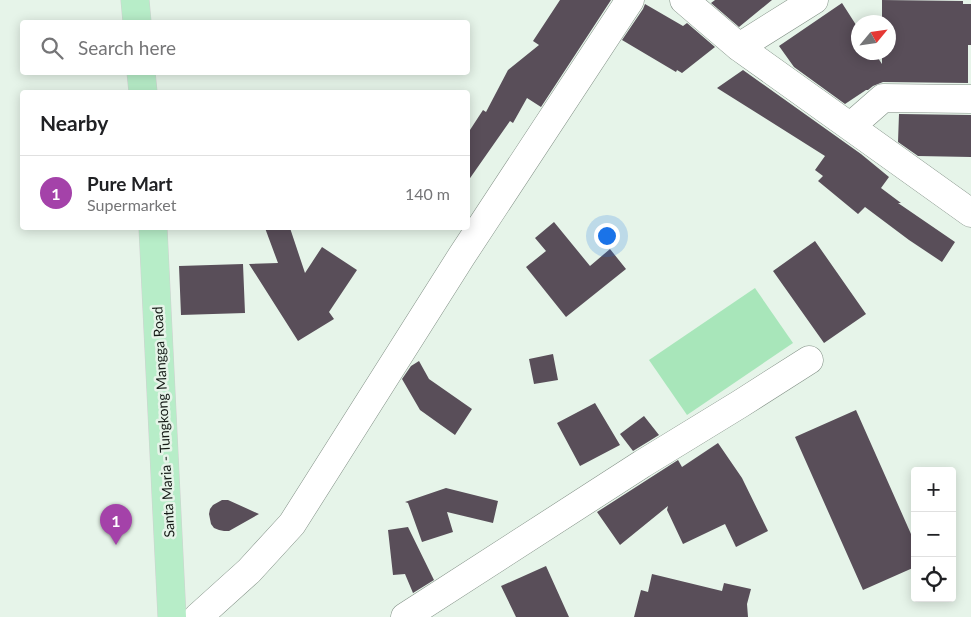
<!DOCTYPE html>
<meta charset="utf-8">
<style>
:root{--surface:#fff;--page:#f2f2f2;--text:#202124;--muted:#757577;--line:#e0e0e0;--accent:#a442a9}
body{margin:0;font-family:Lato,sans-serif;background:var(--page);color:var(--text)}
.controls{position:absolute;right:15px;bottom:15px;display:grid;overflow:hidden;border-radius:5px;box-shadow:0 2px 12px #0003}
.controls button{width:45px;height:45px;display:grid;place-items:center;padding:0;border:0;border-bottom:1px solid var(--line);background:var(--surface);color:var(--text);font:25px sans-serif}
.compass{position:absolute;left:851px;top:15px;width:45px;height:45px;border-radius:50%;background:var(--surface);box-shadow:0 2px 12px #0003;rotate:61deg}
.you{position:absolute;left:606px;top:235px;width:18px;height:18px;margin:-12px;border:4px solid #fff;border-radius:50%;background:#1a73e8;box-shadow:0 0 0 8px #1a73e833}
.badge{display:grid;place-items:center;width:32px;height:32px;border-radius:50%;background:var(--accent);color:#fff;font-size:16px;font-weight:700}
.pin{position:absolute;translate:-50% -41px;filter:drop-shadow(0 1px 2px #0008)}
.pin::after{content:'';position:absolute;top:26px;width:18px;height:15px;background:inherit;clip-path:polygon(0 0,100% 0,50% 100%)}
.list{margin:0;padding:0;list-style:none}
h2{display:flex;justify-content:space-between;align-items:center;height:65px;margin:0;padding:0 20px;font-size:21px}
h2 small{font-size:16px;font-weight:400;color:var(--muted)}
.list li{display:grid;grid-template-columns:32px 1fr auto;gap:15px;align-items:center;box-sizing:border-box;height:75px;padding:0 20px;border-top:1px solid var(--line)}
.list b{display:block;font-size:19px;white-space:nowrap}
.list p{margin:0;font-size:16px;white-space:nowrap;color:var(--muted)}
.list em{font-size:16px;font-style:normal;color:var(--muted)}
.icon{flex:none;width:28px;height:28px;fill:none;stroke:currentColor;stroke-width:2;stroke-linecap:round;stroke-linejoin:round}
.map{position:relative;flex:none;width:971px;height:617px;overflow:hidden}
.search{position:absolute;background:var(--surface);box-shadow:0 2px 12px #0003;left:20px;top:20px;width:450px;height:55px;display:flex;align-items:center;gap:12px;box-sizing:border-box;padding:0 18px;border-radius:5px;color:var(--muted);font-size:19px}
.panel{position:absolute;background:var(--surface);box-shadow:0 2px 12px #0003;left:20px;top:90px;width:450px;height:140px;border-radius:5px}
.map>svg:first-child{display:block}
.green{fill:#a8e6ba}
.building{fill:#594e59}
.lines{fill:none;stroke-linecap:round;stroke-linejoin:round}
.street-casing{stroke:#829086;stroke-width:29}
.primary-casing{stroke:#d0d1d1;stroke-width:29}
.street{stroke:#fff;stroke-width:28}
.primary{stroke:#b7edc8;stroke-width:28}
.labels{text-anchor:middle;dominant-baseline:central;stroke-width:5;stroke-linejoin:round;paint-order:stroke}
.street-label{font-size:14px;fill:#161b17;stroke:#e6f4e9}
</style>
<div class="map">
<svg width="971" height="617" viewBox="0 0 971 617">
<rect width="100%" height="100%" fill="#e6f4e9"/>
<path class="green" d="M 755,288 L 793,343 L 687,415 L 649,360 Z"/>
<path class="building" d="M 560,0 L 611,0 L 541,107 L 527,98 L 513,123 L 510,121 L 468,181 L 468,133 L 483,110 L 486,112 L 508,70 L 539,45 L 533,41 Z
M 715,0 L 772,0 L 739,27 L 711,3 Z
M 882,0 L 963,1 L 963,4 L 971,4 L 971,45 L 968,45 L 968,83 L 883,82 L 873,86 L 868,90 L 866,90 L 845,104 L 794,67 L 779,46 L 842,3 L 858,28 L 858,52 L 874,52 L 882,64 L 882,52 L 888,52 L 888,22 L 882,22 Z
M 645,4 L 683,26 L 687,23 L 715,47 L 682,73 L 677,70 L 676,72 L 622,40 L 643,9 Z
M 743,70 L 861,154 L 889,177 L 881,188 L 901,203 L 898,203 L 955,242 L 942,262 L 909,240 L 865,207 L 858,214 L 818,181 L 823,176 L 815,170 L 825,156 L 717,88 Z
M 899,114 L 971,115 L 971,157 L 918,156 L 898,142 Z
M 554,222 L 590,266 L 610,249 L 626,269 L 566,317 L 526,267 L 546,251 L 535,238 Z
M 265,228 L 290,228 L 305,273 L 322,247 L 357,270 L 329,312 L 334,319 L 298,341 L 249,264 L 278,263 Z
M 815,241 L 866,314 L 824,343 L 773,271 Z
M 243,264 L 245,313 L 181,315 L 179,266 Z
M 553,354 L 558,380 L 534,384 L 529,359 Z
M 419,361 L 429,379 L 472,409 L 455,435 L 420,410 L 402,379 L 411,366 Z
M 595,403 L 620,445 L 580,466 L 557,423 Z
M 856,410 L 915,543 L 915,567 L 863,590 L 795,437 Z
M 644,416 L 659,435 L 633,451 L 620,434 Z
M 718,443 L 742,478 L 768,531 L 736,547 L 725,524 L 683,544 L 667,510 L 668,506 L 620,545 L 597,512 L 678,460 L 682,467 Z
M 446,488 L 498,501 L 493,523 L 447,512 L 453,532 L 422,542 L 408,503 L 405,502 Z
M 222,500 L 228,500 L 259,514 L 229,531 L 224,531 L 219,530 L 214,528 L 211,524 L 209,514 L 210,509 L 213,505 Z
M 408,527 L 434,580 L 413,593 L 405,574 L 393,575 L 388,530 Z
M 546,566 L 569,617 L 516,617 L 501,586 Z
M 652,574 L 722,591 L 724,583 L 751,589 L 747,604 L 748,617 L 634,617 L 641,590 L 648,592 Z"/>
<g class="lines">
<defs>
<path id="street" d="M 684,0 L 739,47 L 971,213
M 739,47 L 814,0
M 851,126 L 883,98 L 971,99
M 198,617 L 249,571 L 292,524 L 461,257 L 630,0
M 405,617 L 642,464 L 740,404 L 809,360"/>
<path id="primary" d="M 135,0 L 137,22
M 141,72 L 143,92
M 153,228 L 172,617"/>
</defs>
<use href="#street" class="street-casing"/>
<use href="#primary" class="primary-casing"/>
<use href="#street" class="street"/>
<use href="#primary" class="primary"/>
</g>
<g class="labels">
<g class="street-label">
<text transform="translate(163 422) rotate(-93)">Santa Maria - Tungkong Mangga Road</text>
</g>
</g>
</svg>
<div class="controls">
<button>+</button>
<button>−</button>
<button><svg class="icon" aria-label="locate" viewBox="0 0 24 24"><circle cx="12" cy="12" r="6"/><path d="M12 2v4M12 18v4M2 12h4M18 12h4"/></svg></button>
</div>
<svg class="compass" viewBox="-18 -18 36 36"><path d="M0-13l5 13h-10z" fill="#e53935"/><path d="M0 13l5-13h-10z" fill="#757577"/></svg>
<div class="you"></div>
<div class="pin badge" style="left:116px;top:545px">1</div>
<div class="search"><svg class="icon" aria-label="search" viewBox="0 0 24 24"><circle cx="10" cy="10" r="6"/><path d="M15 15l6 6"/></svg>Search here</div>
<section class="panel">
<h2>Nearby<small></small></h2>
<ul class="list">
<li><span class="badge">1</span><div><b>Pure Mart</b><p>Supermarket</p></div><em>140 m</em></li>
</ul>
</section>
</div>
